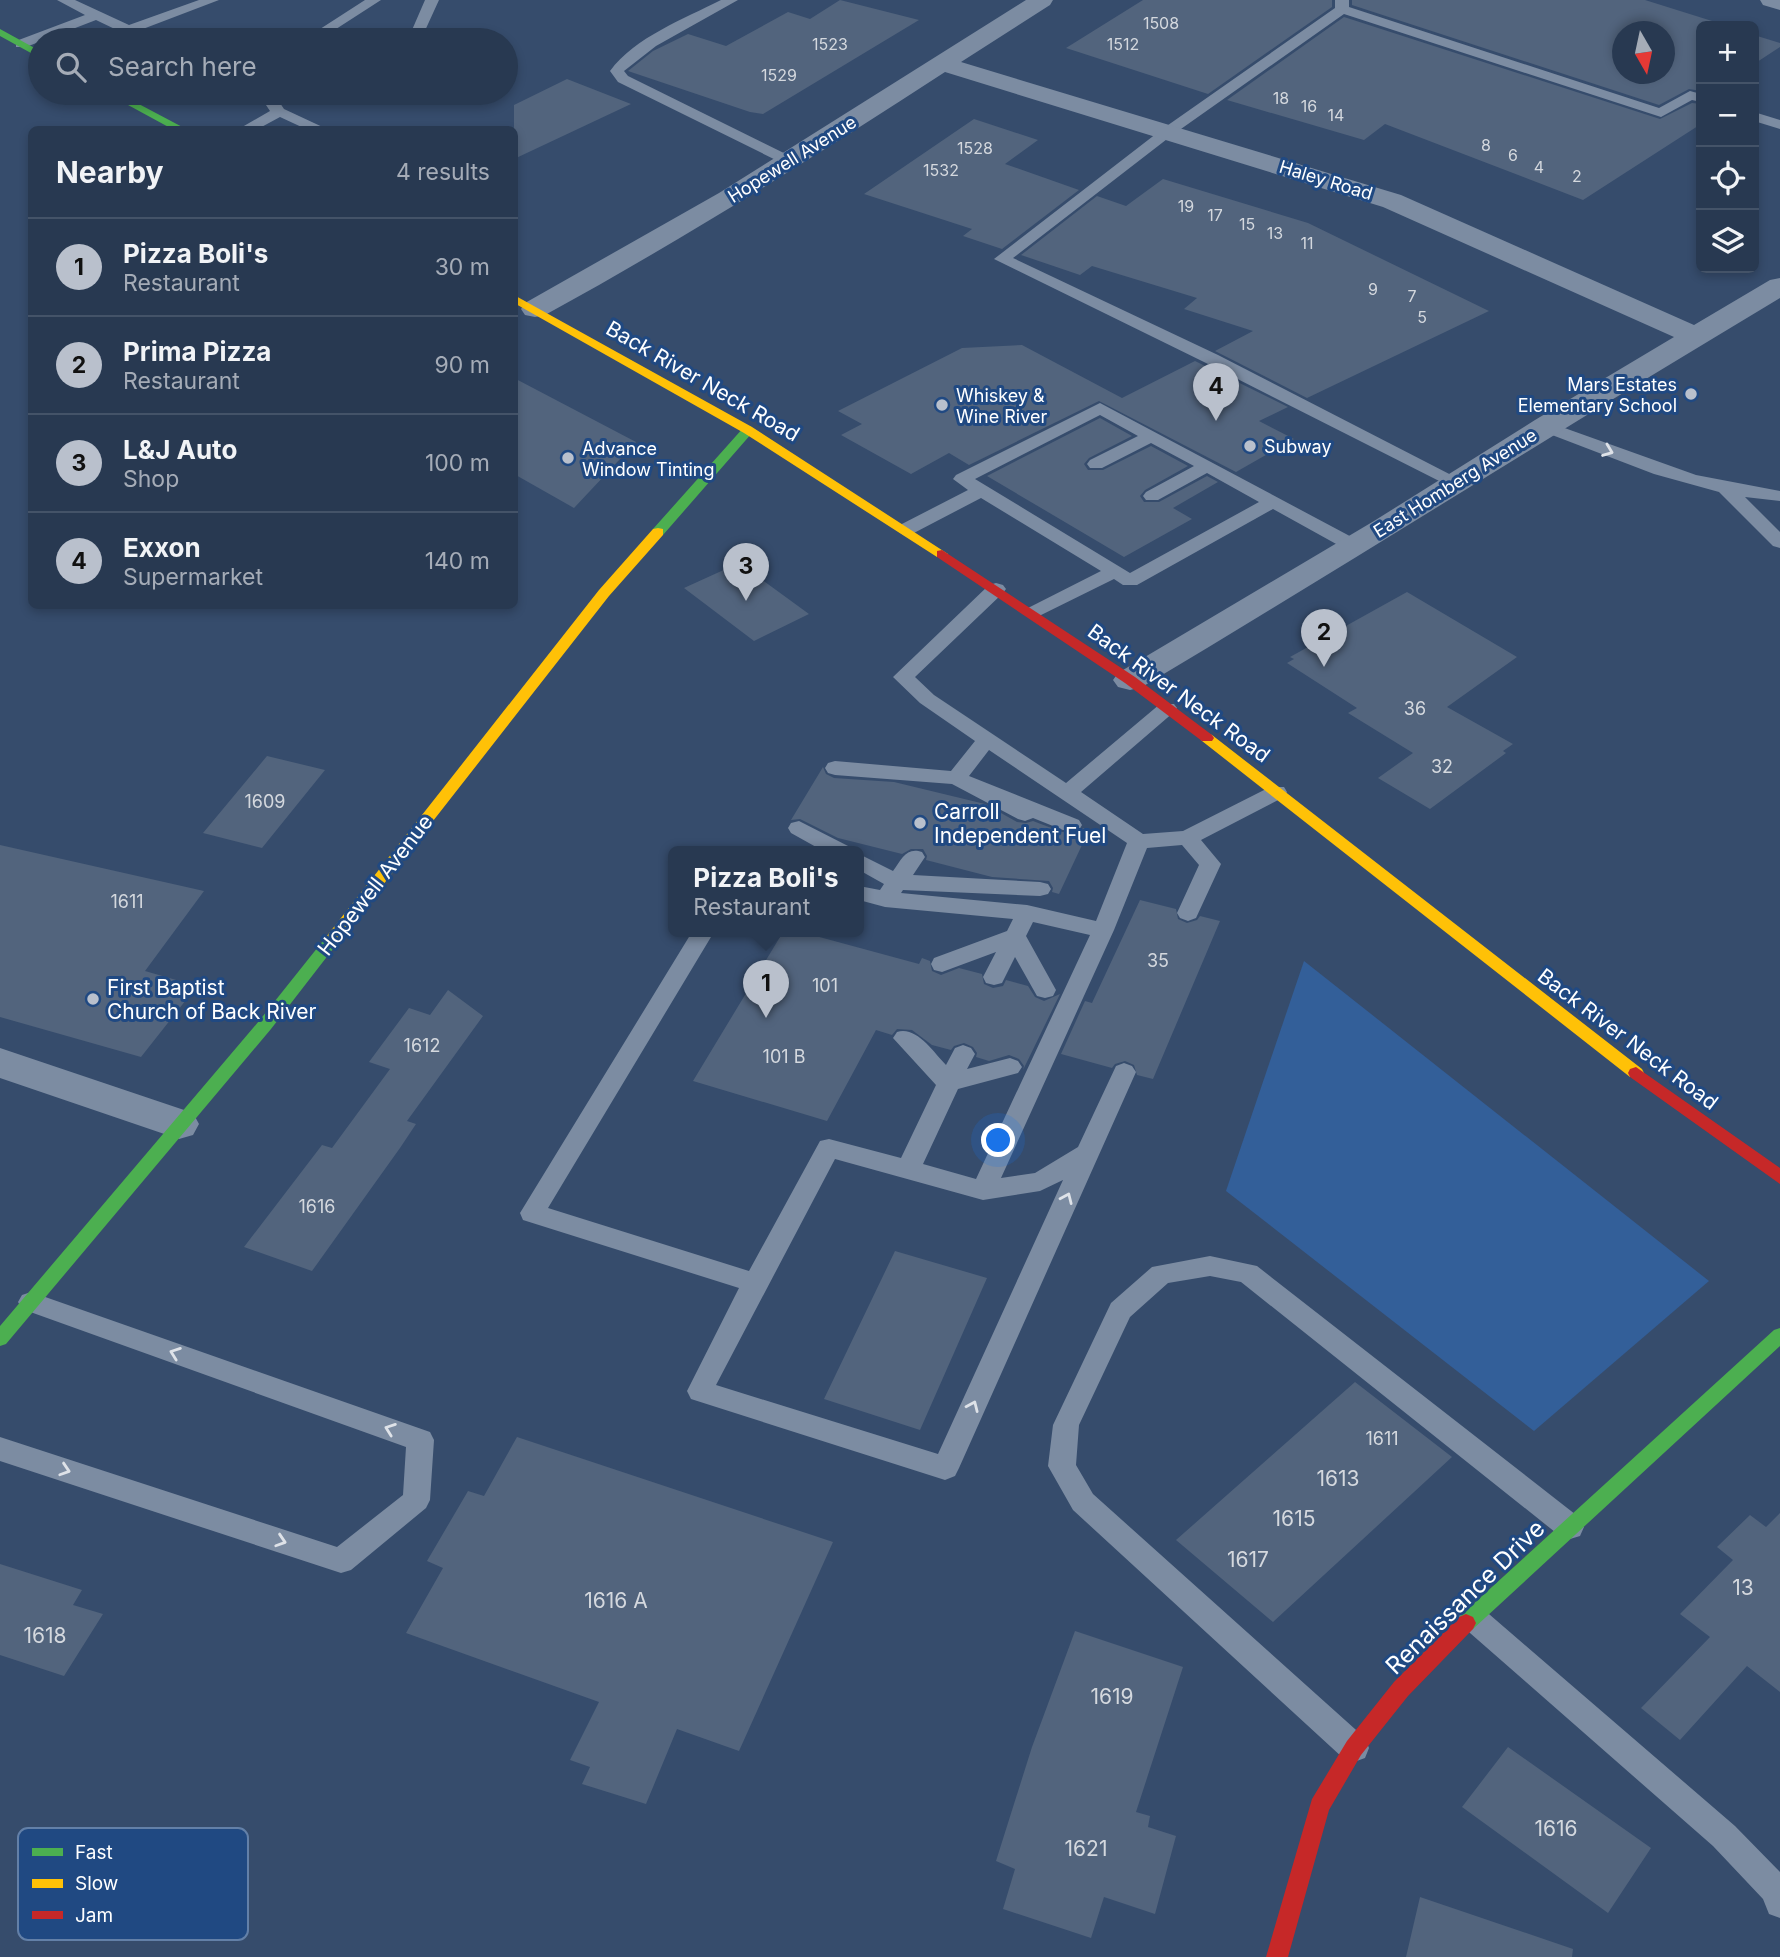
<!DOCTYPE html>
<meta charset="utf-8">
<style>
:root{--surface:#283951;--page:#304058;--text:#f1f3f6;--muted:#a5acb7;--line:#445368;--accent:#b9c0cc}
body{margin:0;font-family:Inter,sans-serif;background:var(--page);color:var(--text)}
.controls{position:absolute;right:21px;top:21px;display:grid;overflow:hidden;border-radius:10px;box-shadow:0 4px 10px #0003}
.controls button{width:63px;height:63px;display:grid;place-items:center;padding:0;border:0;border-bottom:2px solid var(--line);background:var(--surface);color:var(--text);font:35px sans-serif}
.compass{position:absolute;left:1612px;top:21px;width:63px;height:63px;border-radius:50%;background:var(--surface);box-shadow:0 4px 10px #0003;rotate:171deg}
.you{position:absolute;left:999px;top:1141px;width:24px;height:24px;margin:-18px;border:5px solid #fff;border-radius:50%;background:#1a73e8;box-shadow:0 0 0 10px #1a73e833}
.badge{display:grid;place-items:center;width:46px;height:46px;border-radius:50%;background:var(--accent);color:#111;font-size:23px;font-weight:700}
.pin{position:absolute;translate:-50% -58px;filter:drop-shadow(0 2px 4px #0008)}
.pin::after{content:'';position:absolute;top:37px;width:24px;height:21px;background:inherit;clip-path:polygon(0 0,100% 0,50% 100%)}
.popup{position:absolute;left:668px;top:846px;width:196px;height:91px;box-sizing:border-box;display:grid;place-content:center;border-radius:10px;background:var(--surface);filter:drop-shadow(0 2px 5px #0005);font-size:23px;white-space:nowrap;color:var(--muted)}
.popup b{font-size:26px;color:var(--text)}
.popup::after{content:'';position:absolute;left:50%;top:100%;margin-left:-14px;border:14px solid transparent;border-top-color:var(--surface)}
.list{margin:0;padding:0;list-style:none}
h2{display:flex;justify-content:space-between;align-items:center;height:91px;margin:0;padding:0 28px;font-size:30px}
h2 small{font-size:23px;font-weight:400;color:var(--muted)}
.list li{display:grid;grid-template-columns:46px 1fr auto;gap:21px;align-items:center;box-sizing:border-box;height:98px;padding:0 28px;border-top:2px solid var(--line)}
.list b{display:block;font-size:26px;white-space:nowrap}
.list p{margin:0;font-size:23px;white-space:nowrap;color:var(--muted)}
.list em{font-size:23px;font-style:normal;color:var(--muted)}
.icon{flex:none;width:38px;height:38px;fill:none;stroke:currentColor;stroke-width:2;stroke-linecap:round;stroke-linejoin:round}
.map{position:relative;flex:none;width:1780px;height:1957px;overflow:hidden}
.search{position:absolute;background:var(--surface);box-shadow:0 4px 10px #0003;left:28px;top:28px;width:490px;height:77px;display:flex;align-items:center;gap:18px;box-sizing:border-box;padding:0 24px;border-radius:38px;color:var(--muted);font-size:26px}
.panel{position:absolute;background:var(--surface);box-shadow:0 4px 10px #0003;left:28px;top:126px;width:490px;height:483px;border-radius:10px}
.map>svg:first-child{display:block}
.green{fill:#335f99}
.building{fill:#52647d;fill-rule:evenodd}
.lines{fill:none;stroke-linecap:round;stroke-linejoin:round}
.lane{fill:#7c8ca2;fill-rule:evenodd}
.street{fill:#7c8ca2;fill-rule:evenodd}
.fast{fill:#4caf50;fill-rule:evenodd}
.slow{fill:#ffc107;fill-rule:evenodd}
.jam{fill:#c62828;fill-rule:evenodd}
.oneway{stroke:#dee2e8}
.poi-dot{fill:#b9c0cc;stroke:#204982;stroke-width:2.5}
.labels{text-anchor:middle;dominant-baseline:central;stroke-width:6;stroke-linejoin:round;paint-order:stroke}
.far-number-label{font-size:16px;fill:#d4d8de}
.far-street-label{font-size:18px;fill:#fff;stroke:#204982}
.far-poi-label{font-size:18px;fill:#fff;stroke:#204982;text-anchor:start}
.number-label{font-size:18px;fill:#d4d8de}
.street-label{font-size:21px;fill:#fff;stroke:#204982}
.poi-label{font-size:21px;fill:#fff;stroke:#204982;text-anchor:start}
.near-number-label{font-size:21px;fill:#d4d8de}
.near-street-label{font-size:24px;fill:#fff;stroke:#204982}
.key{fill:#204982;stroke:#6380a8;stroke-width:2}
.key-label{font-size:19px;fill:#fff}
</style>
<div class="map">
<svg width="1780" height="1957" viewBox="0 0 1780 1957">
<rect width="100%" height="100%" fill="#364c6c"/>
<path class="green" d="M 1304,961 L 1709,1281 L 1534,1431 L 1226,1191 Z"/>
<path class="building" d="M 840,0 L 919,20 L 763,114 L 750,112 L 628,71 L 653,51 L 688,34 L 726,46 L 788,12 L 810,19 Z
M 1143,0 L 1332,0 L 1332,7 L 1208,94 L 1066,48 Z
M 1352,0 L 1645,0 L 1728,26 L 1701,26 L 1701,91 L 1689,89 L 1659,105 L 1352,5 ZM 1622,32 L 1664,32 L 1664,74 L 1622,74 Z
M 1344,17 L 1660,119 L 1692,103 L 1701,104 L 1701,124 L 1583,200 L 1385,124 L 1364,140 L 1227,100 Z
M 1754,35 L 1780,43 L 1780,47 L 1754,64 Z
M 567,79 L 631,104 L 514,159 L 514,105 Z
M 974,119 L 1038,140 L 1005,164 L 1079,190 L 1002,249 L 963,236 L 972,229 L 864,194 Z
M 1163,179 L 1308,223 L 1489,311 L 1307,398 L 1215,351 L 1253,331 L 1184,309 L 1197,298 L 1092,266 L 1080,275 L 1021,255 L 1097,196 L 1126,206 Z
M 1022,345 L 1122,398 L 1195,361 L 1288,407 L 1259,421 L 1294,439 L 1236,472 L 1099,401 L 969,465 L 949,453 L 911,474 L 841,435 L 862,424 L 838,411 L 962,348 Z
M 514,378 L 636,442 L 574,508 L 514,474 Z
M 1100,418 L 1132,436 L 1089,458 L 1084,464 L 1088,470 L 1103,470 L 1151,446 L 1188,466 L 1145,490 L 1140,496 L 1144,502 L 1159,502 L 1207,476 L 1218,482 L 1173,508 L 1192,519 L 1124,557 L 987,476 Z
M 739,563 L 809,614 L 754,641 L 684,588 Z
M 1407,592 L 1517,657 L 1447,707 L 1513,744 L 1503,751 L 1506,753 L 1430,809 L 1378,778 L 1413,753 L 1348,713 L 1357,708 L 1287,663 L 1294,659 L 1290,657 Z
M 267,756 L 325,770 L 262,848 L 203,833 Z
M 823,767 L 826,774 L 834,778 L 894,782 L 985,804 L 1017,822 L 1026,823 L 1033,821 L 1062,832 L 1079,833 L 1083,828 L 1089,830 L 1059,894 L 1052,892 L 1053,888 L 1049,881 L 992,877 L 926,860 L 927,856 L 923,849 L 911,849 L 902,854 L 838,838 L 800,819 L 791,820 Z
M 0,845 L 204,891 L 145,971 L 197,986 L 141,1057 L 0,1017 Z
M 1140,900 L 1176,909 L 1178,919 L 1187,923 L 1197,920 L 1200,916 L 1220,921 L 1153,1079 L 1137,1075 L 1134,1065 L 1125,1061 L 1115,1064 L 1112,1068 L 1061,1054 L 1085,1001 L 1092,1003 Z
M 783,932 L 801,932 L 919,964 L 922,958 L 930,961 L 932,971 L 941,975 L 959,968 L 982,974 L 984,984 L 993,988 L 1003,986 L 1006,980 L 1028,986 L 1035,997 L 1044,1001 L 1060,994 L 1023,1070 L 1024,1066 L 1019,1059 L 1009,1055 L 989,1061 L 976,1057 L 977,1053 L 973,1047 L 964,1043 L 954,1046 L 951,1050 L 932,1045 L 912,1030 L 897,1029 L 892,1035 L 876,1030 L 827,1121 L 693,1081 Z
M 448,990 L 483,1016 L 407,1121 L 416,1124 L 400,1148 L 312,1271 L 244,1247 L 322,1145 L 332,1148 L 390,1069 L 369,1062 L 409,1008 L 430,1015 Z
M 895,1251 L 987,1278 L 920,1430 L 824,1399 Z
M 1355,1382 L 1452,1457 L 1273,1622 L 1176,1540 Z
M 517,1437 L 833,1542 L 739,1751 L 677,1729 L 646,1804 L 582,1784 L 590,1767 L 570,1760 L 599,1702 L 406,1633 L 443,1568 L 427,1561 L 468,1491 L 484,1496 Z
M 1780,1513 L 1780,1692 L 1747,1666 L 1680,1740 L 1641,1708 L 1710,1637 L 1680,1614 L 1733,1560 L 1717,1547 L 1750,1515 L 1766,1527 Z
M 0,1564 L 82,1590 L 73,1605 L 103,1614 L 64,1676 L 0,1655 Z
M 1075,1631 L 1183,1667 L 1136,1812 L 1150,1816 L 1148,1827 L 1176,1836 L 1155,1914 L 1104,1897 L 1091,1938 L 1003,1909 L 1015,1869 L 996,1861 L 1032,1747 Z
M 1508,1747 L 1651,1848 L 1608,1913 L 1462,1807 Z
M 1420,1897 L 1573,1949 L 1572,1957 L 1406,1957 Z"/>
<g class="lines">
<path class="lane" d="M 57,0 L 75,0 L 129,25 L 199,0 L 219,0 L 135,32 L 136,40 L 122,40 L 121,32 L 96,20 L 26,47 L 16,47 L 16,41 L 85,15 Z
M 365,0 L 381,0 L 319,40 L 303,40 Z
M 425,0 L 439,0 L 423,35 L 412,40 L 394,40 L 412,30 Z
M 721,0 L 738,0 L 656,46 L 624,71 L 628,76 L 794,158 L 796,161 L 794,164 L 784,164 L 618,82 L 610,71 C 635,37 684,19 721,0 Z
M 1335,0 L 1349,0 L 1349,7 L 1659,108 L 1690,91 L 1701,94 L 1701,102 L 1692,100 L 1661,117 L 1344,14 L 1171,136 L 1013,258 L 1218,355 L 1459,479 L 1462,483 L 1453,488 L 1206,363 L 994,259 L 1161,130 L 1335,8 Z
M 280,93 L 298,93 L 280,103 L 284,109 L 329,130 L 308,130 L 280,117 L 256,130 L 237,130 L 270,111 L 264,102 Z
M 1754,112 L 1780,120 L 1780,129 L 1754,121 Z
M 1100,403 L 1361,542 L 1363,546 L 1354,552 L 1347,550 L 1273,509 L 1137,585 L 1123,585 L 1114,579 L 1033,619 L 1023,613 L 1026,609 L 1101,571 L 981,498 L 912,534 L 905,536 L 896,530 L 898,526 L 968,490 L 953,479 L 956,475 ZM 1100,415 L 1138,436 L 1090,460 L 1087,464 L 1090,468 L 1102,468 L 1151,443 L 1194,466 L 1146,492 L 1143,496 L 1146,500 L 1158,500 L 1207,473 L 1259,502 L 1130,573 L 975,479 Z
M 1545,421 L 1696,475 L 1780,491 L 1780,501 L 1745,497 L 1780,532 L 1780,548 L 1773,546 L 1719,492 L 1654,474 L 1539,430 L 1536,426 Z
M 996,583 L 1003,585 L 1006,589 L 1003,593 L 915,677 L 934,695 L 1066,783 L 1160,704 L 1174,704 L 1177,708 L 1174,712 L 1081,792 L 1143,834 L 1183,831 L 1270,787 L 1284,787 L 1287,792 L 1284,797 L 1201,840 L 1221,864 L 1196,918 L 1188,921 L 1180,918 L 1177,913 L 1199,865 L 1182,845 L 1147,848 L 1114,930 L 1001,1178 L 1035,1173 L 1078,1147 L 1116,1066 L 1124,1063 L 1132,1066 L 1136,1072 L 959,1468 L 955,1476 L 945,1480 L 691,1399 L 687,1391 L 739,1288 L 523,1220 L 520,1213 L 692,932 L 714,932 L 548,1208 L 749,1271 L 820,1141 L 829,1139 L 901,1158 L 936,1085 L 893,1038 L 897,1032 C 917,1026 933,1052 946,1065 L 955,1048 L 963,1045 L 971,1048 L 975,1054 L 967,1069 L 1010,1058 L 1018,1061 L 1022,1067 L 1018,1073 L 958,1089 L 923,1164 L 976,1179 L 1090,935 L 1033,922 L 1026,936 L 1056,990 L 1053,996 L 1045,998 L 1037,996 L 1015,957 L 1002,983 L 994,985 L 986,983 L 983,977 L 996,952 L 942,972 L 934,970 L 931,964 L 934,958 L 1007,931 L 1013,919 L 885,907 L 859,900 L 859,886 L 880,890 L 884,884 L 859,870 L 859,854 L 893,871 C 902,859 906,847 922,852 L 925,857 L 913,875 L 1040,882 L 1048,884 L 1051,889 L 1048,894 L 1040,896 L 903,890 L 901,893 L 1027,905 L 1096,921 L 1127,843 L 989,750 L 969,776 L 1079,820 L 1082,825 L 1079,830 L 1063,830 L 1033,818 L 1025,821 L 1018,819 L 952,784 L 835,775 L 828,773 L 825,768 L 828,763 L 835,761 L 951,771 L 975,741 L 920,703 L 893,677 L 989,585 ZM 835,1159 L 983,1200 L 1040,1191 L 1063,1180 L 938,1454 L 716,1385 Z
M 799,821 L 850,847 L 853,852 L 825,852 L 791,833 L 788,828 L 791,823 Z
M 1210,1256 L 1257,1266 L 1580,1518 L 1584,1527 L 1580,1536 L 1570,1539 L 1560,1536 L 1241,1282 L 1210,1276 L 1168,1283 L 1130,1317 L 1079,1425 L 1076,1465 L 1093,1494 L 1365,1738 L 1369,1748 L 1365,1758 L 1354,1762 L 1343,1758 L 1073,1510 L 1048,1466 L 1053,1425 L 1111,1303 L 1152,1267 Z
M 31,1292 L 430,1432 L 434,1440 L 430,1500 L 426,1508 L 351,1570 L 341,1573 L 0,1461 L 0,1437 L 337,1547 L 403,1495 L 406,1447 L 22,1309 L 18,1302 L 22,1295 Z
M 1472,1604 L 1482,1608 L 1735,1826 L 1780,1872 L 1780,1918 L 1769,1914 L 1763,1899 L 1713,1846 L 1462,1626 L 1458,1617 L 1462,1608 Z"/>
<path class="street" d="M 1026,0 L 1053,0 L 1050,5 L 961,62 L 1401,195 L 1694,325 L 1770,280 L 1780,278 L 1780,298 C 1566,426 1356,559 1142,687 L 1130,690 L 1118,687 L 1113,680 L 1118,673 L 1374,521 L 1535,420 L 1674,337 L 1383,207 L 945,72 C 814,157 682,240 545,315 L 535,317 L 525,315 L 521,309 L 525,303 L 719,193 Z
M 1760,0 L 1780,0 L 1780,10 L 1763,5 Z
M 0,1048 L 193,1113 L 199,1124 L 193,1135 L 179,1139 L 0,1078 Z"/>
<path class="fast" d="M 0,29 L 40,51 L 40,58 L 0,36 Z
M 106,93 L 118,93 L 188,130 L 174,130 Z
M 748,426 L 752,427 L 752,433 L 663,535 L 653,535 L 653,529 L 744,427 Z
M 331,936 L 336,937 L 339,941 L 336,945 L 271,1029 L 6,1344 L 0,1346 L 0,1326 L 259,1021 L 326,937 Z
M 1780,1328 L 1780,1346 L 1473,1629 L 1466,1632 L 1459,1629 L 1456,1623 L 1459,1617 L 1774,1330 Z"/>
<path class="slow" d="M 514,295 L 752,427 L 948,554 L 947,557 L 937,557 L 744,433 L 514,303 Z
M 658,528 L 663,529 L 663,535 L 609,596 L 336,945 L 326,945 L 323,941 L 326,937 L 599,590 L 653,529 Z
M 1207,733 L 1212,735 L 1642,1069 L 1644,1073 L 1642,1077 L 1630,1077 L 1202,741 L 1200,738 L 1202,735 Z"/>
<path class="jam" d="M 942,550 L 1135,677 L 1212,735 L 1214,738 L 1212,741 L 1202,741 L 1125,683 L 937,557 L 937,551 Z
M 1636,1067 L 1780,1168 L 1780,1184 L 1630,1077 L 1628,1073 L 1630,1069 Z
M 1466,1614 L 1473,1617 L 1476,1623 L 1473,1629 L 1408,1696 L 1361,1755 L 1329,1810 L 1288,1957 L 1266,1957 L 1312,1799 L 1347,1741 L 1394,1682 L 1459,1617 Z"/>
</g>
<defs><path id="oneway-chevron" d="M-2-3.5L2.5 0L-2 3.5" fill="none" stroke-width="1.6" stroke-linecap="round" stroke-linejoin="round" transform="scale(1.75)"/></defs>
<g class="oneway">
<use href="#oneway-chevron" transform="translate(1608 451) rotate(21)"/>
<use href="#oneway-chevron" transform="translate(1067 1198) rotate(-66)"/>
<use href="#oneway-chevron" transform="translate(175 1353) rotate(-160)"/>
<use href="#oneway-chevron" transform="translate(973 1406) rotate(-66)"/>
<use href="#oneway-chevron" transform="translate(390 1429) rotate(-160)"/>
<use href="#oneway-chevron" transform="translate(65 1470) rotate(18)"/>
<use href="#oneway-chevron" transform="translate(281 1541) rotate(18)"/>
</g>
<g class="poi-dot">
<circle cx="1691" cy="394" r="7"/>
<circle cx="942" cy="405" r="7"/>
<circle cx="1250" cy="446" r="7"/>
<circle cx="568" cy="458" r="7"/>
<circle cx="920" cy="823" r="7"/>
<circle cx="93" cy="999" r="7"/>
</g>
<g class="labels">
<g class="far-number-label">
<text x="1161" y="23">1508</text>
<text x="830" y="44">1523</text>
<text x="1123" y="44">1512</text>
<text x="779" y="75">1529</text>
<text x="1281" y="98">18</text>
<text x="1309" y="106">16</text>
<text x="1336" y="115">14</text>
<text x="1486" y="145">8</text>
<text x="975" y="148">1528</text>
<text x="1513" y="155">6</text>
<text x="1539" y="167">4</text>
<text x="941" y="170">1532</text>
<text x="1577" y="176">2</text>
<text x="1186" y="206">19</text>
<text x="1215" y="215">17</text>
<text x="1247" y="224">15</text>
<text x="1275" y="233">13</text>
<text x="1307" y="243">11</text>
<text x="1373" y="289">9</text>
<text x="1412" y="296">7</text>
<text x="1422" y="317">5</text>
</g>
<g class="far-street-label">
<text transform="translate(792 159) rotate(-32)">Hopewell Avenue</text>
<text transform="translate(1326 180) rotate(17)">Haley Road</text>
<text transform="translate(1455 483) rotate(-32)">East Homberg Avenue</text>
</g>
<g class="far-poi-label">
<text x="1677" y="384" text-anchor="end">Mars Estates<tspan x="1677" dy="21">Elementary School</tspan></text>
<text x="956" y="395">Whiskey &amp;<tspan x="956" dy="21">Wine River</tspan></text>
<text x="1264" y="446">Subway</text>
<text x="582" y="448">Advance<tspan x="582" dy="21">Window Tinting</tspan></text>
</g>
<g class="number-label">
<text x="1415" y="708">36</text>
<text x="1442" y="766">32</text>
<text x="265" y="801">1609</text>
<text x="127" y="901">1611</text>
<text x="1158" y="960">35</text>
<text x="825" y="985">101</text>
<text x="422" y="1045">1612</text>
<text x="784" y="1056">101 B</text>
<text x="317" y="1206">1616</text>
<text x="1382" y="1438">1611</text>
</g>
<g class="street-label">
<text transform="translate(703 381) rotate(30)">Back River Neck Road</text>
<text transform="translate(1179 693) rotate(36)">Back River Neck Road</text>
<text transform="translate(375 885) rotate(-52)">Hopewell Avenue</text>
<text transform="translate(1628 1039) rotate(37)">Back River Neck Road</text>
</g>
<g class="poi-label">
<text x="934" y="811">Carroll<tspan x="934" dy="24">Independent Fuel</tspan></text>
<text x="107" y="987">First Baptist<tspan x="107" dy="24">Church of Back River</tspan></text>
</g>
<g class="near-number-label">
<text x="1338" y="1478">1613</text>
<text x="1294" y="1518">1615</text>
<text x="1248" y="1559">1617</text>
<text x="1743" y="1587">13</text>
<text x="616" y="1600">1616 A</text>
<text x="45" y="1635">1618</text>
<text x="1112" y="1696">1619</text>
<text x="1556" y="1828">1616</text>
<text x="1086" y="1848">1621</text>
</g>
<g class="near-street-label">
<text transform="translate(1465 1597) rotate(-44)">Renaissance Drive</text>
</g>
</g>
<rect x="18" y="1828" width="230" height="112" rx="10" class="key"/>
<rect x="32" y="1848" width="31" height="8" fill="#4caf50"/>
<rect x="32" y="1879" width="31" height="9" fill="#ffc107"/>
<rect x="32" y="1911" width="31" height="8" fill="#c62828"/>
<g class="key-label">
<text x="75" y="1859">Fast</text>
<text x="75" y="1890">Slow</text>
<text x="75" y="1922">Jam</text>
</g>
</svg>
<div class="controls">
<button>+</button>
<button>−</button>
<button><svg class="icon" aria-label="locate" viewBox="0 0 24 24"><circle cx="12" cy="12" r="6"/><path d="M12 2v4M12 18v4M2 12h4M18 12h4"/></svg></button>
<button><svg class="icon" aria-label="layers" viewBox="0 0 24 24"><path d="M12 4l9 5-9 5-9-5zM3 14l9 5 9-5"/></svg></button>
</div>
<svg class="compass" viewBox="-18 -18 36 36"><path d="M0-13l5 13h-10z" fill="#e53935"/><path d="M0 13l5-13h-10z" fill="#a5acb7"/></svg>
<div class="you"></div>
<div class="pin badge" style="left:766px;top:1018px">1</div>
<div class="popup"><b>Pizza Boli's</b>Restaurant</div>
<div class="pin badge" style="left:1324px;top:667px">2</div>
<div class="pin badge" style="left:746px;top:601px">3</div>
<div class="pin badge" style="left:1216px;top:421px">4</div>
<div class="search"><svg class="icon" aria-label="search" viewBox="0 0 24 24"><circle cx="10" cy="10" r="6"/><path d="M15 15l6 6"/></svg>Search here</div>
<section class="panel">
<h2>Nearby<small>4 results</small></h2>
<ul class="list">
<li><span class="badge">1</span><div><b>Pizza Boli's</b><p>Restaurant</p></div><em>30 m</em></li>
<li><span class="badge">2</span><div><b>Prima Pizza</b><p>Restaurant</p></div><em>90 m</em></li>
<li><span class="badge">3</span><div><b>L&amp;J Auto</b><p>Shop</p></div><em>100 m</em></li>
<li><span class="badge">4</span><div><b>Exxon</b><p>Supermarket</p></div><em>140 m</em></li>
</ul>
</section>
</div>
